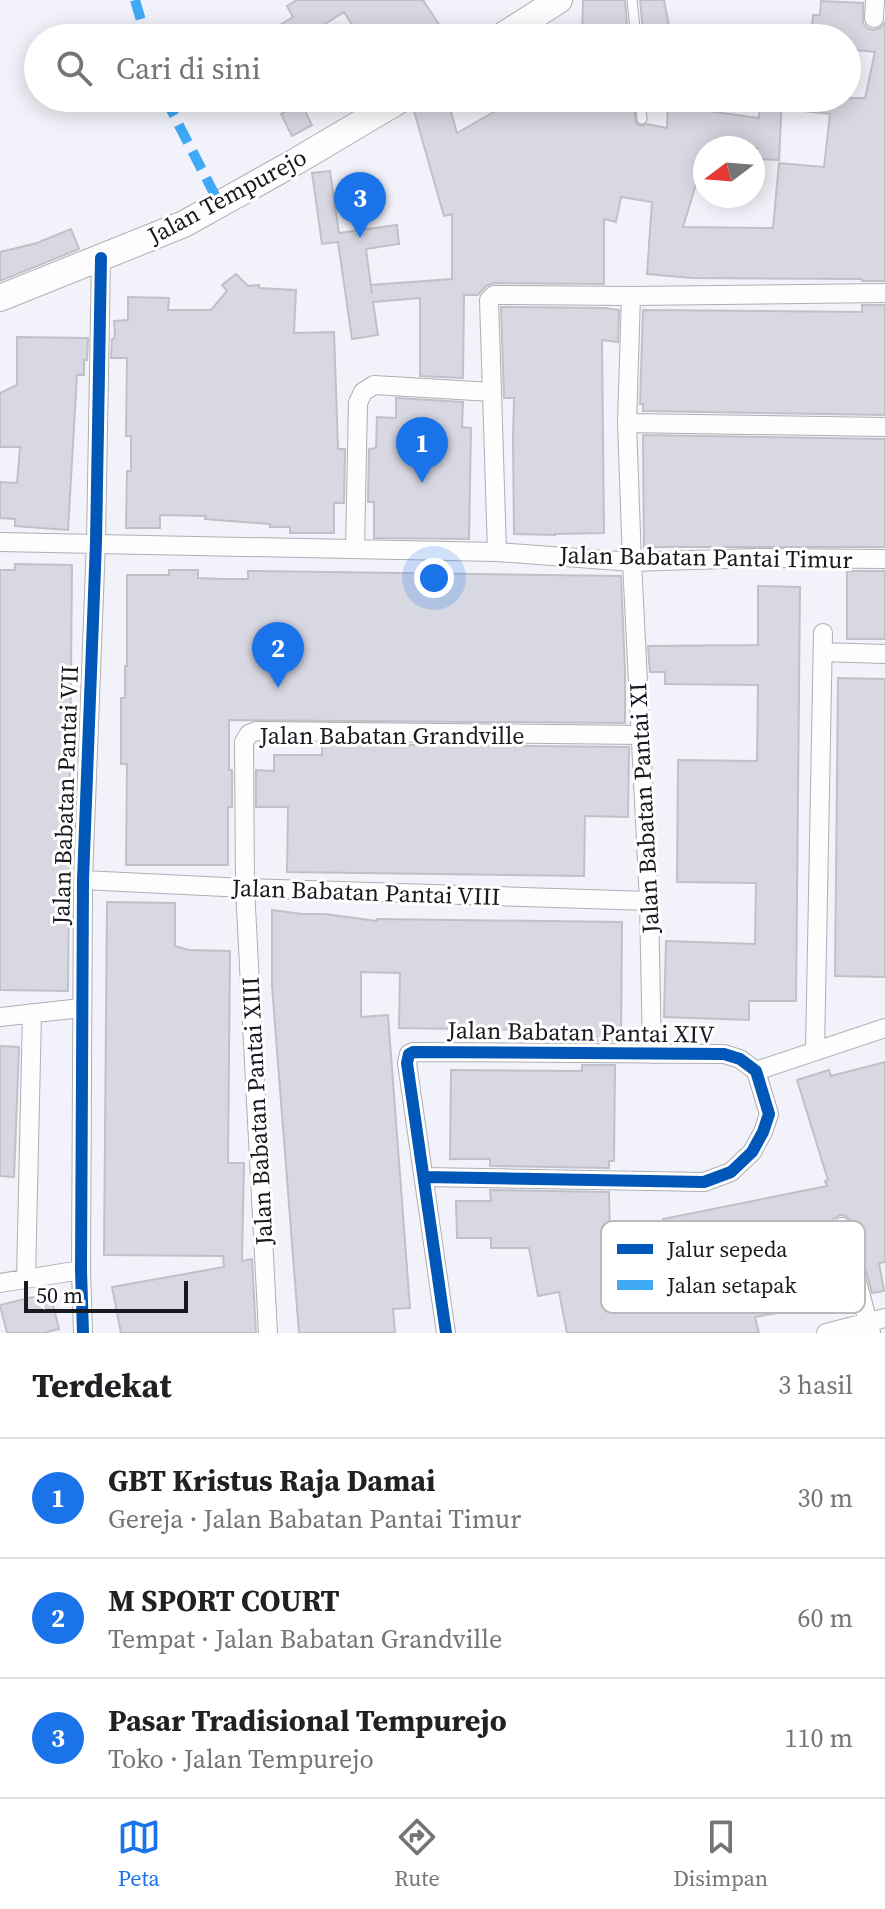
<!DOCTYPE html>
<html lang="id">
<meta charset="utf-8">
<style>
:root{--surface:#fff;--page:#f6f6f6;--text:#202124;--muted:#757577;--line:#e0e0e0;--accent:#1a73e8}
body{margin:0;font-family:"Source Serif 4",serif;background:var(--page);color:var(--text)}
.compass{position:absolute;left:693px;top:136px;width:72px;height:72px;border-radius:50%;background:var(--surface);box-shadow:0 4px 20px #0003;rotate:254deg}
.scale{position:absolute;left:24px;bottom:20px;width:164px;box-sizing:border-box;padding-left:8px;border:4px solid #191920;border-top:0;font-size:22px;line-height:28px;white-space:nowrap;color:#191920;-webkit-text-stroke:6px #fff;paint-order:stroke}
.you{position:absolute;left:434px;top:578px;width:28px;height:28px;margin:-20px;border:6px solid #fff;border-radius:50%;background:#1a73e8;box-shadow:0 0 0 12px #1a73e833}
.badge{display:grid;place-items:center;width:52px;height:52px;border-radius:50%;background:var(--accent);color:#fff;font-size:26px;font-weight:700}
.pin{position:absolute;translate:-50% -66px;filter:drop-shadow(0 2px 4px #0008)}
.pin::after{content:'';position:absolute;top:42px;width:28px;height:24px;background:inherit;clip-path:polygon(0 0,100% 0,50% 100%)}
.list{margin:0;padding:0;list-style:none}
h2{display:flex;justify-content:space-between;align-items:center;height:104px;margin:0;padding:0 32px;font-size:34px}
h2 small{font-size:26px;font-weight:400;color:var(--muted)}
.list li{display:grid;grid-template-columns:52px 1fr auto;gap:24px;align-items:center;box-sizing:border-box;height:120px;padding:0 32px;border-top:2px solid var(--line)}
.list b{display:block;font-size:30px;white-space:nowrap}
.list p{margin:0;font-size:26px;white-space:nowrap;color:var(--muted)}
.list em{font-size:26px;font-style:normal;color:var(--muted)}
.icon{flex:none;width:44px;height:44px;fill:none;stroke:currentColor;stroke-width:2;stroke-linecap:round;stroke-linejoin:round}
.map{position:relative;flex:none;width:885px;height:1333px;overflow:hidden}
.search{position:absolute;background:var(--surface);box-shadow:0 4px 20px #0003;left:24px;right:24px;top:24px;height:88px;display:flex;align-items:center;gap:20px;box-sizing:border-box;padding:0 28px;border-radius:44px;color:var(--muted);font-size:30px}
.sheet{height:464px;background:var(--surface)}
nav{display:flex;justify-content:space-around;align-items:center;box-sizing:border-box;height:112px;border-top:2px solid var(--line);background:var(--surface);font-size:22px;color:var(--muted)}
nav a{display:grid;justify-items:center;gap:4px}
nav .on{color:var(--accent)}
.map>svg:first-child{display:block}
.building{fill:#d8d8e3;stroke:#c0c0c7;stroke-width:2}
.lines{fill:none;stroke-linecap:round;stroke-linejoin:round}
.lane-casing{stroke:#aeaeb5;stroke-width:11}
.street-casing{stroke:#aeaeb5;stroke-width:20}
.secondary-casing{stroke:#aeaeb5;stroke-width:28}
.lane{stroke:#fdfdfe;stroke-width:9}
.street{stroke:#fdfdfe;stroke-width:18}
.secondary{stroke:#fdfdfe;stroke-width:26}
.quiet{stroke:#3fa9f5;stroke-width:10;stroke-dasharray:20 10;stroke-linecap:butt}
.cycleway-casing{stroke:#fff;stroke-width:17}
.cycleway{stroke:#0057b8;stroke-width:12}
.labels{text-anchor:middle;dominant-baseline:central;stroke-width:6;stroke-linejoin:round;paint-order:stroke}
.street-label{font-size:24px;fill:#191920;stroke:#fff}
.key{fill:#fff;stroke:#bababc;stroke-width:2}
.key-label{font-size:22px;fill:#191920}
</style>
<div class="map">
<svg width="885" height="1333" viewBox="0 0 885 1333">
<rect width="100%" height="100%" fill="#f2f2fa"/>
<path class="building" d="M 297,0 L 423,0 L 448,38 L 360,38 L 344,12 L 303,38 L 259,38 L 293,17 L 287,6 Z
M 583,0 L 625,0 L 628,38 L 582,38 Z
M 640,0 L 664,0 L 669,26 L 643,31 Z
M 821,1 L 863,3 L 863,23 L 867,28 L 873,30 L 880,28 L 885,22 L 885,281 L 862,281 L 862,279 L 693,278 L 647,274 L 652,202 L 621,197 L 616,222 L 604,219 L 604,284 L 494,283 L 486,286 L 478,295 L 464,295 L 463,378 L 420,376 L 420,298 L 373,302 L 378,335 L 352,339 L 338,242 L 322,244 L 312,173 L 330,171 L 339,233 L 397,225 L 399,244 L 366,249 L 372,294 L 371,285 L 452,279 L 452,214 L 444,216 L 414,111 L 448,101 L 457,133 L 518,98 L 633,98 L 636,124 L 642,126 L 647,124 L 667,128 L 668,98 L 709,98 L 708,111 L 759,118 L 760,98 L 782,98 L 779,160 L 757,159 L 757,148 L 705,148 L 705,155 L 683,227 L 773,228 L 779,163 L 824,167 L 830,114 L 796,110 L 797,98 L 865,98 L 875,52 L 847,49 L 847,38 L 811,38 L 813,15 L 820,15 Z
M 301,103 L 312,125 L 292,136 L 281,114 Z
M 71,229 L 79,249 L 0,281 L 0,252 L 37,243 Z
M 236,274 L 248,286 L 259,285 L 259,288 L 296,290 L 294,333 L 334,332 L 338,449 L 345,449 L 344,503 L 334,503 L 334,533 L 290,533 L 290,527 L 270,527 L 270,524 L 205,519 L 206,516 L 160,515 L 160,528 L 126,528 L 127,471 L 131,471 L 131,436 L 126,436 L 127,358 L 111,358 L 112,339 L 114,339 L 115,334 L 114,321 L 128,320 L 128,297 L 169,298 L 168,310 L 211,310 L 227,291 L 222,285 Z
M 862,305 L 885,305 L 885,415 L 643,411 L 643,404 L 640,404 L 643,310 L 862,312 Z
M 501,307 L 605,308 L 619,310 L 618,342 L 602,340 L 604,533 L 555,534 L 555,535 L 514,534 L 513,439 L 514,398 L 504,398 Z
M 17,337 L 88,338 L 87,360 L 84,360 L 84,375 L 77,375 L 68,530 L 15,526 L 15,519 L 0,518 L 0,482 L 17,483 L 20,447 L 0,447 L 0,393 L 17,385 Z
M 396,398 L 463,402 L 462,427 L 471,428 L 469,539 L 374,538 L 374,502 L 368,502 L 369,449 L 376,448 L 377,417 L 396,418 Z
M 643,435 L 885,439 L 885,547 L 644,547 Z
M 15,564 L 72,565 L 68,991 L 0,990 L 0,570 L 15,570 Z
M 169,570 L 198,570 L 198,578 L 222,579 L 248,579 L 248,571 L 621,576 L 625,671 L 625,723 L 229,720 L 229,770 L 232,770 L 232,807 L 228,807 L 228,865 L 126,865 L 127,764 L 121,764 L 121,698 L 125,698 L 125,666 L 127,666 L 127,575 L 169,575 Z
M 847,571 L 885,571 L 885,639 L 847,639 Z
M 758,586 L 800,587 L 796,1001 L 749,1001 L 749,1020 L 664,1017 L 666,941 L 755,944 L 756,883 L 677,882 L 678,760 L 757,761 L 758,685 L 665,684 L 665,672 L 650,672 L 648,646 L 758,645 Z
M 838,678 L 885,679 L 885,977 L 835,976 Z
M 322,744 L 629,747 L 628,817 L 585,816 L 584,876 L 287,872 L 288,807 L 256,807 L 256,770 L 274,771 L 274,755 L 322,755 Z
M 107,902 L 175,903 L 175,946 L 189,950 L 230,951 L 228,1163 L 244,1163 L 242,1261 L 252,1259 L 256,1333 L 121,1333 L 112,1287 L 224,1267 L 223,1256 L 104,1255 Z
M 272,910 L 302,914 L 325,914 L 377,921 L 377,919 L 622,922 L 621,1041 L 583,1041 L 583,1031 L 399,1028 L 400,973 L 361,972 L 361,1017 L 388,1015 L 410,1308 L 393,1309 L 395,1333 L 299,1333 L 272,986 Z
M 0,1046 L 19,1047 L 14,1177 L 0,1176 Z
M 885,1062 L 885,1262 L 879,1263 L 884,1291 L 872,1293 L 853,1223 L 846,1216 L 840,1215 L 833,1219 L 830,1229 L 849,1300 L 755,1317 L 759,1333 L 567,1333 L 559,1292 L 538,1296 L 529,1248 L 491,1248 L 491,1238 L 457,1238 L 456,1201 L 491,1201 L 490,1190 L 609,1192 L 610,1241 L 632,1237 L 637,1267 L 671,1260 L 663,1219 L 827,1186 L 825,1181 L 828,1180 L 797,1080 L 829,1070 L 831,1076 Z
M 582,1065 L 615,1065 L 614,1161 L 609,1161 L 609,1168 L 490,1166 L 490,1159 L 450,1159 L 451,1070 L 582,1071 Z
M 50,1293 L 59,1329 L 43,1333 L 7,1333 L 0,1305 Z"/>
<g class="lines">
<defs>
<path id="lane" d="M 632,0 L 636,38
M 640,98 L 642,119"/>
<path id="street" d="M 874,18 L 875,0
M 631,296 L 627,423 L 632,562 L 649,901 L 652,1054
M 492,392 L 489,300 L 494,295 L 631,296 L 885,293
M 627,423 L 885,427
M 0,542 L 497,552 L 632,562 L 754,558 L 885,559
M 355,549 L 358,403 L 363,392 L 374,385 L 492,392 L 497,552
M 823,652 L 885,654
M 83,880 L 245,888 L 649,901
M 0,1017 L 81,1008
M 815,1051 L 823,633
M 756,1071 L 885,1028
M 424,1177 L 704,1182 L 731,1172 L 752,1152 L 763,1132 L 769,1114 L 756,1071 L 740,1059 L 724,1054 L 413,1052 L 409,1054 L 407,1063 L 446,1333
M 842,1227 L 871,1333
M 26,1279 L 32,1013
M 0,1283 L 81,1270
M 83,1333 L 81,1270 L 83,880 L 96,542 L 101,258
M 268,1333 L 245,888 L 244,742 L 249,734 L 256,731 L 642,735
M 826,1333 L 885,1318"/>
<path id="secondary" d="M 499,38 L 559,0
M 0,298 L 184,224 L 295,162 L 403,98"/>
</defs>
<use href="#lane" class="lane-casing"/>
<use href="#street" class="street-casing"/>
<use href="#secondary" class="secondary-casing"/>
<use href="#lane" class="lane"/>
<use href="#street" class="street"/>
<use href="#secondary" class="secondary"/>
<path class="quiet" d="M 135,0 L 146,38
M 165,98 L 220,205"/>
<defs>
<path id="cycleway" d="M 424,1177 L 704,1182 L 731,1172 L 752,1152 L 763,1132 L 769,1114 L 756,1071 L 740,1059 L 724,1054 L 413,1052 L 409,1054 L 407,1063 L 446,1333
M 83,1333 L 81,1270 L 83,880 L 96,542 L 101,258"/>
</defs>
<use href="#cycleway" class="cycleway-casing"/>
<use href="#cycleway" class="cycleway"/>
</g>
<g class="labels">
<g class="street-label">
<text transform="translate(227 196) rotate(-28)">Jalan Tempurejo</text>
<text transform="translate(706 557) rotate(1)">Jalan Babatan Pantai Timur</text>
<text x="392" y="735">Jalan Babatan Grandville</text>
<text transform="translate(65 795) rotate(-88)">Jalan Babatan Pantai VII</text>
<text transform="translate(644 808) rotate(-93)">Jalan Babatan Pantai XI</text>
<text transform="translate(366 892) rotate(2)">Jalan Babatan Pantai VIII</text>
<text transform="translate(581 1032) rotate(1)">Jalan Babatan Pantai XIV</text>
<text transform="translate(257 1111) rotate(-93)">Jalan Babatan Pantai XIII</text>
</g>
</g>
<rect x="601" y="1221" width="264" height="92" rx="12" class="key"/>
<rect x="617" y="1244" width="36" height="10" fill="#0057b8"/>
<rect x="617" y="1280" width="36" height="10" fill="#3fa9f5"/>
<g class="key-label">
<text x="667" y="1257">Jalur sepeda</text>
<text x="667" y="1293">Jalan setapak</text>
</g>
</svg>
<svg class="compass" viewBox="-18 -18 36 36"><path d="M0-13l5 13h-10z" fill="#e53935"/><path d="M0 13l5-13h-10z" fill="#757577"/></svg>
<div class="scale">50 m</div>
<div class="you"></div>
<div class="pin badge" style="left:422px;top:483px">1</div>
<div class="pin badge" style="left:278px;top:688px">2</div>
<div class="pin badge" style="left:360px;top:238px">3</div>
<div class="search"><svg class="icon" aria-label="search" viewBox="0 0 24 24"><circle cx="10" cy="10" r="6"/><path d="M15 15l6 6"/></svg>Cari di sini</div>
</div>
<section class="sheet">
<h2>Terdekat<small>3 hasil</small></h2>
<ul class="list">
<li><span class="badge">1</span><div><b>GBT Kristus Raja Damai</b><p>Gereja · Jalan Babatan Pantai Timur</p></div><em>30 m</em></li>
<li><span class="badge">2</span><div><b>M SPORT COURT</b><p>Tempat · Jalan Babatan Grandville</p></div><em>60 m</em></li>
<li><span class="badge">3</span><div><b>Pasar Tradisional Tempurejo</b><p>Toko · Jalan Tempurejo</p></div><em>110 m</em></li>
</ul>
</section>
<nav>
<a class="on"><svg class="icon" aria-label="map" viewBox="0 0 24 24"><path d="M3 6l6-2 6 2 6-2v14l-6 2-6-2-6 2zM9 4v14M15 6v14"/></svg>Peta</a>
<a><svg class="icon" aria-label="directions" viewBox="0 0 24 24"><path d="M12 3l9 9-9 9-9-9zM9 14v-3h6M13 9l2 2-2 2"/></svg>Rute</a>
<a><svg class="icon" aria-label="saved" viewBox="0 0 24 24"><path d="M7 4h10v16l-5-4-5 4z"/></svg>Disimpan</a>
</nav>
